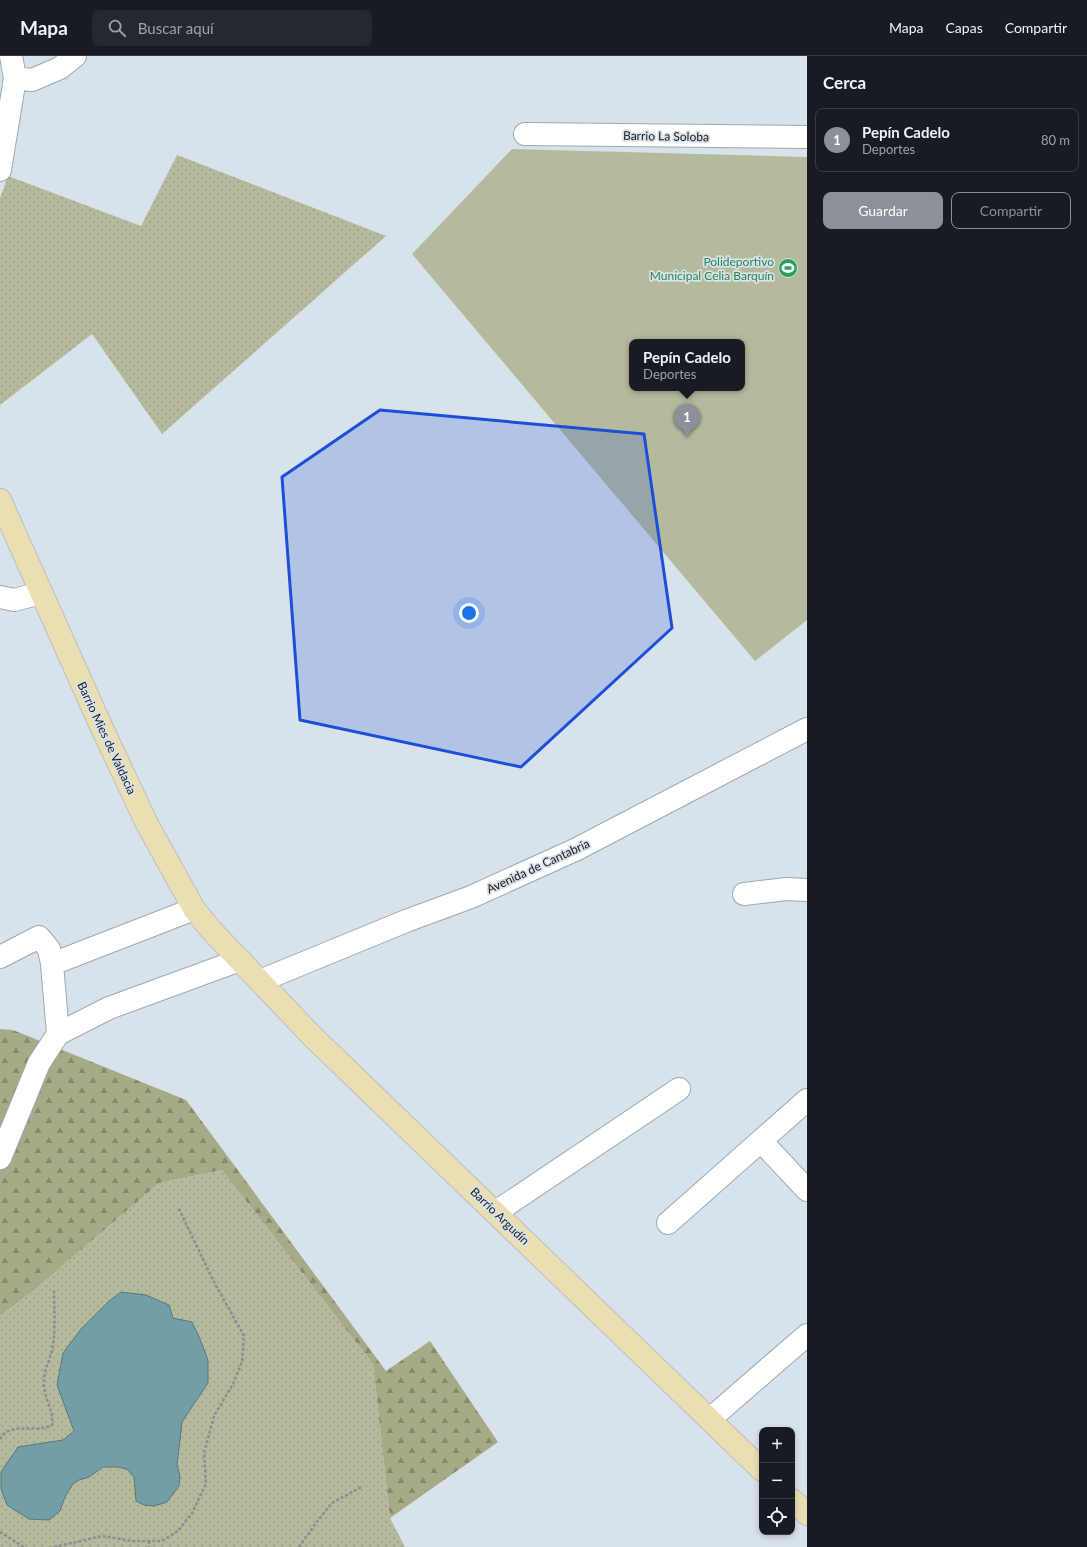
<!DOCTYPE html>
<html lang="es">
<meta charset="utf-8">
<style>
:root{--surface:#171b24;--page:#242831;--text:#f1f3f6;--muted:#9ea1a6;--line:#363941;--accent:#8c9099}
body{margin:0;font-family:Lato,sans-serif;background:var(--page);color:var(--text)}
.controls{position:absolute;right:12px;bottom:12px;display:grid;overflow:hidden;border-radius:8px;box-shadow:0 2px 6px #0003}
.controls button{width:36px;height:36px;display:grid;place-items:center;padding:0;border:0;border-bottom:1px solid var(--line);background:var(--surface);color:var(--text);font:20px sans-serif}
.you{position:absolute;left:469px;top:557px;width:14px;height:14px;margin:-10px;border:3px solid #fff;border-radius:50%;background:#1a73e8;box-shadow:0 0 0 6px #1a73e833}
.badge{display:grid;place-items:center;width:26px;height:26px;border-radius:50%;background:var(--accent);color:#fff;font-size:13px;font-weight:700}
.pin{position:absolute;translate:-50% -33px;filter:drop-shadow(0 1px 2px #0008)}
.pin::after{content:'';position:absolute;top:21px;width:14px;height:12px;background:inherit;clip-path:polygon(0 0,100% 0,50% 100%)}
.popup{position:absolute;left:629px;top:283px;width:116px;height:52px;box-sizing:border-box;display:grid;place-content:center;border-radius:8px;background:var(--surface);filter:drop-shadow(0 1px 3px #0005);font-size:13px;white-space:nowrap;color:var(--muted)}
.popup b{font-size:15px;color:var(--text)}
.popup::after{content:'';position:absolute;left:50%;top:100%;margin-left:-8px;border:8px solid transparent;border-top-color:var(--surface)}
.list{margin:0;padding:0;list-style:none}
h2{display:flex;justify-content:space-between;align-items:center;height:52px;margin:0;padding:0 16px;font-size:17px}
h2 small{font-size:13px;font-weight:400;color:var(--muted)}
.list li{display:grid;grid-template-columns:26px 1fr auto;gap:12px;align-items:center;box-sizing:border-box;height:64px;margin:0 8px 8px;padding:0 8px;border:1px solid var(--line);border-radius:8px}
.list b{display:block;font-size:15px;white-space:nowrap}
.list p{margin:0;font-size:13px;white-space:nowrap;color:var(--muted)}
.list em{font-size:13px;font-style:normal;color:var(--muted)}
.actions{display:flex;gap:8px;padding:12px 16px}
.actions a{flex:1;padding:9px 0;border:1px solid var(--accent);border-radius:8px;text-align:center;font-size:14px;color:var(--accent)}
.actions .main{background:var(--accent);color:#fff}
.icon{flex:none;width:22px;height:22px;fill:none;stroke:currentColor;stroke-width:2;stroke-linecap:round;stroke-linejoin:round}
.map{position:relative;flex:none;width:807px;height:1491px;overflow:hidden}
header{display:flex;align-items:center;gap:24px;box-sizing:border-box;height:56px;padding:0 20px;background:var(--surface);border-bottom:1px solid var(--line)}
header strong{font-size:19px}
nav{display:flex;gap:22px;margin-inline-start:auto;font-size:14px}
.search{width:280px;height:36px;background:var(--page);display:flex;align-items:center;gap:10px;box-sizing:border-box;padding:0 14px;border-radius:8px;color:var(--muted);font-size:15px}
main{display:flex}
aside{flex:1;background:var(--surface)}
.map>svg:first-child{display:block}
.grass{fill:url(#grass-dots)}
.forest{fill:url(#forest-firs)}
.pitch{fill:#b6ba9d;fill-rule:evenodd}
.water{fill:#729fa7;stroke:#57777e}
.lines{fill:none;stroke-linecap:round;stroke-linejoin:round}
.minor-casing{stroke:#9ea8b0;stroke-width:24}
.major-casing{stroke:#bebfc0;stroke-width:24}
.path{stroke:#878e94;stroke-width:2.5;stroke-dasharray:3 2;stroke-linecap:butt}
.minor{stroke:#fff;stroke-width:22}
.major{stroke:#eadeb3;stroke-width:22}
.marked{fill:#1d4ed8;fill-opacity:0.2;stroke:#1d4ed8;stroke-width:3;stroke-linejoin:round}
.labels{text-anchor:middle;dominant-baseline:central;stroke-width:3.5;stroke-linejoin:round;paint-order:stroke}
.street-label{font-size:12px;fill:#171a1d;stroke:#d8e2ea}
.leisure-label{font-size:12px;fill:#27864d;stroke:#d8e2ea;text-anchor:end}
</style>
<header>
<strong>Mapa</strong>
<div class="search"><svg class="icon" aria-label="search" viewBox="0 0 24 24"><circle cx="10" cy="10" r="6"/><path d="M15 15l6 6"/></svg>Buscar aquí</div>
<nav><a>Mapa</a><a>Capas</a><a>Compartir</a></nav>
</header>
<main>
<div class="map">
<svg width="807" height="1491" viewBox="0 0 807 1491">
<defs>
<pattern id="grass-dots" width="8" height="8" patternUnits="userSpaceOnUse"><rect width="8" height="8" fill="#b6ba9d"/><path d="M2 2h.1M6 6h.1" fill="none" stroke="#9c9f87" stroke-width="1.8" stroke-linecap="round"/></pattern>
<pattern id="forest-firs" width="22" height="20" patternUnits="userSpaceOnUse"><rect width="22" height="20" fill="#a6aa86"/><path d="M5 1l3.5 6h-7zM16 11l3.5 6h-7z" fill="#868a6d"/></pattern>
</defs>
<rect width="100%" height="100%" fill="#d8e2ea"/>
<path class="grass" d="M 177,99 L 386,180 L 162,378 L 92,278 L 0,349 L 0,142 L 8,120 L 141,170 Z
M 222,1114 L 373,1308 L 390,1462 L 405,1491 L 0,1491 L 0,1260 L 33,1235 L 159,1127 Z"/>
<path class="forest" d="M 0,973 L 13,974 L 186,1044 L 386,1315 L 430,1285 L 498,1386 L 390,1462 L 373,1308 L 222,1114 L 159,1127 L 33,1235 L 0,1260 Z"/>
<path class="pitch" d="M 512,93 L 807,101 L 807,564 L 755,605 L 412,198 ZM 632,286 L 742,286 L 742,332 L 632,332 Z"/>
<path class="water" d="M 121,1236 L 146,1239 L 169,1249 L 173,1262 L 192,1266 L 200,1283 L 208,1304 L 208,1327 L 182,1366 L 177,1409 L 180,1420 L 179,1430 L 167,1446 L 154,1450 L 144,1449 L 136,1445 L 134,1421 L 127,1413 L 117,1411 L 103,1411 L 89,1421 L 79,1424 L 73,1428 L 65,1441 L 60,1455 L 49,1464 L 29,1463 L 7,1449 L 1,1433 L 1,1416 L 18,1391 L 63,1384 L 74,1375 L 57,1329 L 63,1297 L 81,1273 L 109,1245 Z"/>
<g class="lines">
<defs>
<path id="minor" d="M 15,22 L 32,24 L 60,12 L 75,0
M 525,78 L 807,81
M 0,114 L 15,22 L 11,0
M 0,541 L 14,544 L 41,537
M 744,838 L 787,833 L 807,834
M 0,901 L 39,881 L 49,893 L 52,908 L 58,978
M 52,908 L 194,853
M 260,925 L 406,865 L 471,841 L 577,793 L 807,673
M 761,1085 L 807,1134
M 0,1102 L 39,1007 L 58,978 L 109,952 L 240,904
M 496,1156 L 679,1033
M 668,1167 L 807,1044
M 710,1363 L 807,1279"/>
<path id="major" d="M 0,444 L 101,670 L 146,766 L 194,853 L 212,875 L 312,980 L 762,1414
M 792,1444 L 807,1458"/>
</defs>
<use href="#minor" class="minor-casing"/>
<use href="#major" class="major-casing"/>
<path class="path" d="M 0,1383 C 2,1381 4,1377 7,1376 C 20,1368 39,1377 52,1369 C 54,1356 45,1343 44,1330 C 43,1315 49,1307 52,1294 C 56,1274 54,1254 54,1233
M 0,1476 L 24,1491
M 149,1485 L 149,1491
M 54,1491 L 102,1480 L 132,1485 L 162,1485 L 178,1475 L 192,1457 L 206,1428 L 204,1397 L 214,1360 L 233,1328 L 242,1306 L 244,1280 L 213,1224 L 178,1151
M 299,1491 L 316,1467 L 332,1447 L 363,1430"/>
<use href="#minor" class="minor"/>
<use href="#major" class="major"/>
</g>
<path class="marked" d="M 380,354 L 644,378 L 672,572 L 521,711 L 300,664 L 282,421 Z"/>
<defs>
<symbol id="stadium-disc" viewBox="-11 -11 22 22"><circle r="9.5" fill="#2e9e5b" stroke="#d8e2ea"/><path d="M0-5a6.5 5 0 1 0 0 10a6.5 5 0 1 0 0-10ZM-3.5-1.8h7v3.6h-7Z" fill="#fff"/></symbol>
</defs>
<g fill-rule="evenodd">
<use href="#stadium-disc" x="777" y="201" width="22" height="22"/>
</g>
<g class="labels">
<g class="street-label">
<text transform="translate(666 80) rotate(1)">Barrio La Soloba</text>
<text transform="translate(107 682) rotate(65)">Barrio Mies de Valdacia</text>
<text transform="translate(538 810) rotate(-25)">Avenida de Cantabria</text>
<text transform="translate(500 1160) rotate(44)">Barrio Argudín</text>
</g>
<g class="leisure-label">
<text x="774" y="205">Polideportivo<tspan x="774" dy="14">Municipal Celia Barquín</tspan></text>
</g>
</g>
</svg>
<div class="controls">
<button>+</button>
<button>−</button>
<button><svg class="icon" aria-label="locate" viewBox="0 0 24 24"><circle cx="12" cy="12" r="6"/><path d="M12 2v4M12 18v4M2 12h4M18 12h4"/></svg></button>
</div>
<div class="you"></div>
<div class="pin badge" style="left:687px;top:381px">1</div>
<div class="popup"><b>Pepín Cadelo</b>Deportes</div>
</div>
<aside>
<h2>Cerca<small></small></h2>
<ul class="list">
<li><span class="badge">1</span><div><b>Pepín Cadelo</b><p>Deportes</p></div><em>80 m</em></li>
</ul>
<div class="actions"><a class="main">Guardar</a><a>Compartir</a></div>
</aside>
</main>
